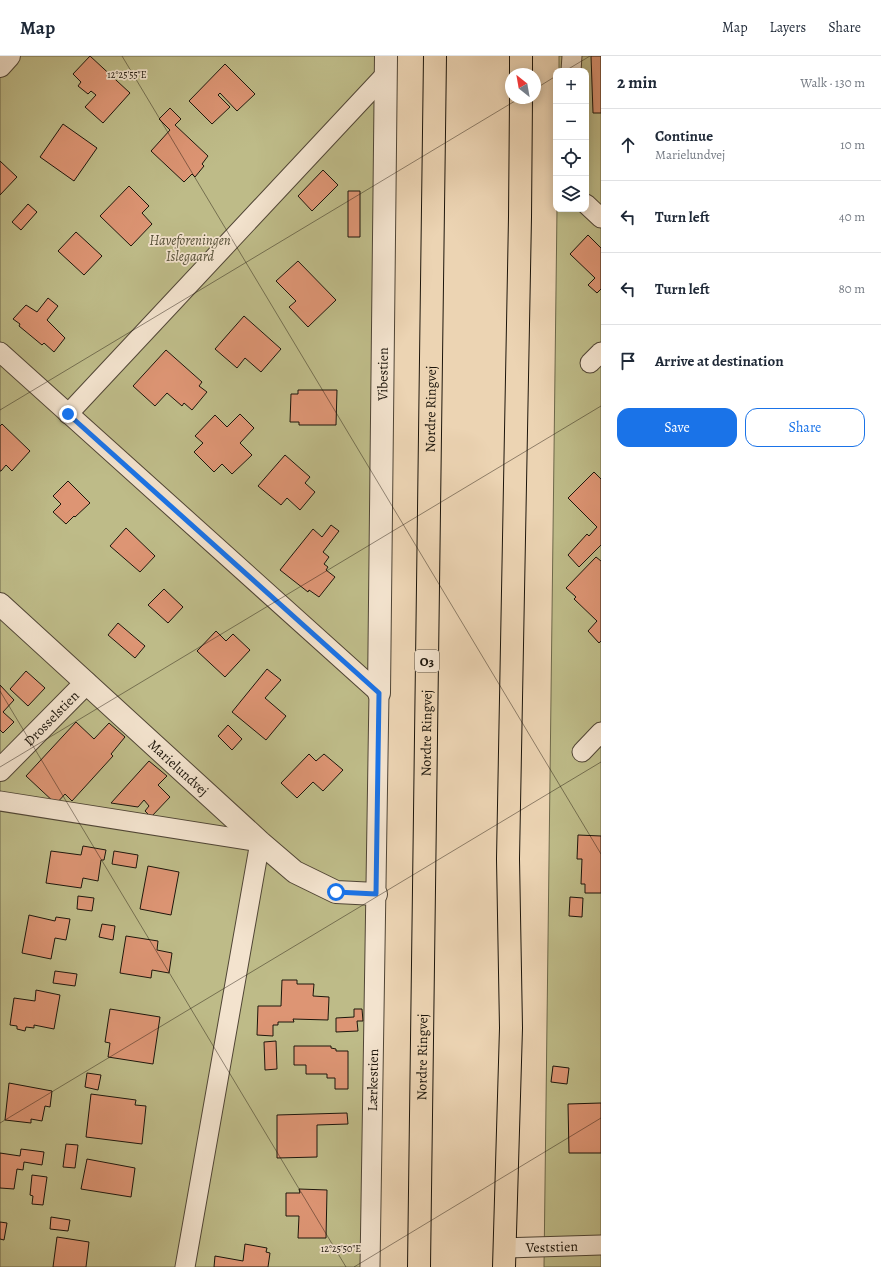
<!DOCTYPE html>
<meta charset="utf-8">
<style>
:root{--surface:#fff;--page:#f2f2f3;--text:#1f2937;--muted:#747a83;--line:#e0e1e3;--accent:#1a73e8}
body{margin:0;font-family:Alegreya,serif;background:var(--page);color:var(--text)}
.controls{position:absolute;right:12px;top:12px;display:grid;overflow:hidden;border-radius:8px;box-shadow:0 2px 10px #0003}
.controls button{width:36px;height:36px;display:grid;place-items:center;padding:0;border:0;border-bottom:1px solid var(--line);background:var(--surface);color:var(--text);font:20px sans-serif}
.compass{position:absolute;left:505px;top:12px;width:36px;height:36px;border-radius:50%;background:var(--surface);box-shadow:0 2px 10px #0003;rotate:329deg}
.stop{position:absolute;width:12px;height:12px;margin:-9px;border:3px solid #1a73e8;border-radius:50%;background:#fff}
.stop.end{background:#1a73e8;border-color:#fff;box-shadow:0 1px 4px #0008}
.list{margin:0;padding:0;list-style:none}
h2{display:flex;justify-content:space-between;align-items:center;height:52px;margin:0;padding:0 16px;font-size:17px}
h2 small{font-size:13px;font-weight:400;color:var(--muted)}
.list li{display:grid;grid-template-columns:26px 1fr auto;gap:12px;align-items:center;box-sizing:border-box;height:72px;padding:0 16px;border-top:1px solid var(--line)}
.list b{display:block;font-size:15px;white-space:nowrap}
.list p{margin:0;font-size:13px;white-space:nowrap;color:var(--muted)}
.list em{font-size:13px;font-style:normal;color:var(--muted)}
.actions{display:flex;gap:8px;padding:12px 16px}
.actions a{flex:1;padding:9px 0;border:1px solid var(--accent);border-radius:12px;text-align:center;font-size:14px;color:var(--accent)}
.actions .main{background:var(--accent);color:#fff}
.icon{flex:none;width:22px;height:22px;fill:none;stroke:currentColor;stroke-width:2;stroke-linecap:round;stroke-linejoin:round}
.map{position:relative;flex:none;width:601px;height:1211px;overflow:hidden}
header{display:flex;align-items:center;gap:24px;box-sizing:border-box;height:56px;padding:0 20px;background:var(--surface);border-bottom:1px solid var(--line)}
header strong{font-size:19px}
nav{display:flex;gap:22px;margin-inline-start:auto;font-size:14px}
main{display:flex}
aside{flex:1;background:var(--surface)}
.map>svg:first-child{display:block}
.garden{fill:#bebb88;stroke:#6d684a}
.building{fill:#dd9574;stroke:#1c150b}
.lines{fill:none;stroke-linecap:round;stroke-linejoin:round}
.lane-casing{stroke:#504535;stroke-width:21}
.street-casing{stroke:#504535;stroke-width:24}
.primary-casing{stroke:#1c150b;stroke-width:24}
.lane{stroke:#f3e3ce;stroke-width:19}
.street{stroke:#f3e3ce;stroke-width:22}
.primary{stroke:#ecd4b3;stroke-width:22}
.route{stroke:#1a73e8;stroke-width:5}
.ticks{fill:none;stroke:#1c150b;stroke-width:1;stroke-opacity:0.45}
.labels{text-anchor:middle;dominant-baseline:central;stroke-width:3.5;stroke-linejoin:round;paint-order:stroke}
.shield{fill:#f3e3ce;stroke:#5c5346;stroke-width:1}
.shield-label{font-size:13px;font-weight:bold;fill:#1c150b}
.park-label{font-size:14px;font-style:italic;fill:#554f37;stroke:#f3e3ce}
.street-label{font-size:14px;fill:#1c150b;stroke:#f3e3ce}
.ticks-label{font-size:10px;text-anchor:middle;fill:#1c150b;stroke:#f3e3ce;stroke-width:3.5;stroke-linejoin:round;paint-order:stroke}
</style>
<header>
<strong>Map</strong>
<nav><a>Map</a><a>Layers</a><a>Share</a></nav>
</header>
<main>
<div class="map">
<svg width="601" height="1211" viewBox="0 0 601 1211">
<rect width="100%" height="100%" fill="#ecd4b3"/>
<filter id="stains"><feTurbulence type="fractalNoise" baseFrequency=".005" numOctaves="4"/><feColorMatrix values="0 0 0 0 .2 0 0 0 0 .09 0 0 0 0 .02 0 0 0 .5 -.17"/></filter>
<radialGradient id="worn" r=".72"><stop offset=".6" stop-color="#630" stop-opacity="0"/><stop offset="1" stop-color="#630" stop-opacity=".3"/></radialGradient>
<path class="garden" d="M 0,0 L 384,0 L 362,1211 L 0,1211 Z
M 559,0 L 601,0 L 601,1211 L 544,1211 L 557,153 L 586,153 L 586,15 L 559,15 Z"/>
<path class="building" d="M 90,0 L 130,37 L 103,67 L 85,51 L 96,39 L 91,35 L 88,38 L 78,30 L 81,26 L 73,18 Z
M 591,0 L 601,0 L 601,57 L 593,57 Z
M 225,8 L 255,38 L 237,55 L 220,37 L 218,39 L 230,51 L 212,68 L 189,45 Z
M 170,52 L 181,63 L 175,69 L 208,100 L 202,108 L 204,110 L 195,121 L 192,118 L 184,126 L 151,95 L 170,74 L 159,63 Z
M 63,68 L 97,92 L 74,125 L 40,101 Z
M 0,105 L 17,121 L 0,139 Z
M 323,114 L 338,129 L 312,155 L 298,140 Z
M 129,130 L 149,150 L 142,157 L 152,168 L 131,190 L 100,160 Z
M 348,135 L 360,135 L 360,181 L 348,181 Z
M 28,148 L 37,156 L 21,174 L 12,166 Z
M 76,176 L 102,200 L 84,219 L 58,195 Z
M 588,179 L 601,192 L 601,233 L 597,237 L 588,229 L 595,222 L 570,198 Z
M 298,205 L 336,244 L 308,271 L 289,251 L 296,245 L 276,225 Z
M 48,242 L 58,250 L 47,264 L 65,282 L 54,296 L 44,287 L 42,289 L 19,270 L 20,268 L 13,263 L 26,249 L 37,256 Z
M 244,260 L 281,293 L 261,316 L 245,302 L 237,312 L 215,293 Z
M 166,294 L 202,326 L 199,330 L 207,336 L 192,354 L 184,347 L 182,350 L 167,337 L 155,350 L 133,330 Z
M 298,334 L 337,334 L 336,369 L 299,369 L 299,366 L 290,366 L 291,338 L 298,338 Z
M 240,358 L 254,372 L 240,387 L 252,399 L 232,418 L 222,408 L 214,416 L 194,396 L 203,387 L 195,380 L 215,359 L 227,371 Z
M 2,368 L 30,395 L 12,415 L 6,409 L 1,415 L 0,415 L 0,370 Z
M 285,399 L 310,421 L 305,427 L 315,436 L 300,454 L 287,442 L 281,449 L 258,430 Z
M 594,416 L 601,423 L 601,489 L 579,511 L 568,499 L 587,478 L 589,480 L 597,471 L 568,442 Z
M 68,425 L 90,447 L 75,461 L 74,460 L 66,468 L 53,456 L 61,448 L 53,440 Z
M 331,469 L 339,475 L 323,496 L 329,501 L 324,508 L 328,511 L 326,514 L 335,521 L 319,541 L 309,534 L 308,536 L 280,514 L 313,473 L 322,481 Z
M 126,472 L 155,500 L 140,516 L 110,490 Z
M 596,501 L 601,505 L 601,585 L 599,587 L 588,575 L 597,565 L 574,543 L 576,541 L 566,532 Z
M 164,533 L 183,551 L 168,567 L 148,549 Z
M 118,567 L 145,590 L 135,602 L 108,579 Z
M 216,575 L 226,585 L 233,578 L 250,594 L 225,621 L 197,595 Z
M 267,613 L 281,624 L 265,642 L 286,660 L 266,684 L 232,656 Z
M 26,615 L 45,632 L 28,650 L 10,633 Z
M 0,629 L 14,644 L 3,656 L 14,666 L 3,677 L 0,674 Z
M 76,666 L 94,683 L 109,667 L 125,681 L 111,698 L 113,700 L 72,745 L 65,738 L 56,748 L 26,720 Z
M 228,669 L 242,683 L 232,694 L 218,680 Z
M 309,698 L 316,705 L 324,698 L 343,714 L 323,735 L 313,726 L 297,742 L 281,727 Z
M 149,705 L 167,720 L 158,729 L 170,741 L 151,761 L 145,755 L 149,750 L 144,744 L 138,751 L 111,747 Z
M 578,779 L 601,780 L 601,837 L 585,837 L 585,828 L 581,828 L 582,803 L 577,803 Z
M 83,790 L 106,794 L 104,804 L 101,804 L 98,825 L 83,822 L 81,832 L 46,827 L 51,795 L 81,799 Z
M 114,795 L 138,799 L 136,812 L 112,808 Z
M 148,810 L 179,816 L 171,859 L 140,853 Z
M 78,840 L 94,842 L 92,855 L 77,853 Z
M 570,841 L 583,842 L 582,861 L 569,860 Z
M 29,859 L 55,865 L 56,861 L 70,863 L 66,884 L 55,882 L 51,903 L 22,897 Z
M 102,868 L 115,870 L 113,884 L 99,881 Z
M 126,880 L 158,885 L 157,894 L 172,897 L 169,917 L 152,914 L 151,922 L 120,917 Z
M 55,915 L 77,918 L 75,930 L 53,927 Z
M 282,924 L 297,924 L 297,928 L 314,928 L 313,940 L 329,941 L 328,964 L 293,963 L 294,966 L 278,966 L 278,969 L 273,969 L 273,980 L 257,979 L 258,950 L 281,950 Z
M 36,934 L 60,939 L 54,973 L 34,969 L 34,972 L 26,971 L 25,975 L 17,973 L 17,970 L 10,969 L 14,942 L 35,945 Z
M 110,953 L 160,961 L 153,1008 L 108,1001 L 110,987 L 105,986 Z
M 354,953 L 362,953 L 363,965 L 357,965 L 358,975 L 336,976 L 336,962 L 354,961 Z
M 276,985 L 277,1013 L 265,1014 L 264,986 Z
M 294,990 L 331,990 L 331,992 L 336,993 L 336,995 L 348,995 L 348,1033 L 335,1033 L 335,1022 L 327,1022 L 327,1018 L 306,1018 L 306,1009 L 294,1009 Z
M 553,1010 L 569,1012 L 567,1028 L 551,1026 Z
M 87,1017 L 101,1019 L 98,1034 L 85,1031 Z
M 9,1027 L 52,1035 L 50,1051 L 45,1050 L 42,1065 L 31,1063 L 31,1067 L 5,1064 Z
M 91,1038 L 136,1044 L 135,1049 L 146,1050 L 142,1088 L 86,1081 Z
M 601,1047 L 601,1097 L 569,1097 L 568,1048 Z
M 347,1057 L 348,1068 L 317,1069 L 317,1101 L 277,1102 L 277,1059 Z
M 66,1088 L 78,1089 L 75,1112 L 63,1111 Z
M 21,1093 L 44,1096 L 42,1109 L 24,1106 L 23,1114 L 17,1113 L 14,1133 L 0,1132 L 0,1097 L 20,1100 Z
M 87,1103 L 135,1112 L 131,1141 L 81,1133 Z
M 32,1119 L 47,1121 L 43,1149 L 32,1148 L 33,1140 L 30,1139 Z
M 299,1133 L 327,1134 L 326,1182 L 298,1182 L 299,1160 L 286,1160 L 286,1137 L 300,1137 Z
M 51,1161 L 70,1164 L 68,1175 L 50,1173 Z
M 0,1166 L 7,1167 L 4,1184 L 0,1183 Z
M 57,1181 L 89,1186 L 86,1211 L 53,1211 Z
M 245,1188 L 267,1192 L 266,1196 L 270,1197 L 268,1211 L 214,1211 L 215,1200 L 243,1205 Z"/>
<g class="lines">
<defs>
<g id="lane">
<path d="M 571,15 L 572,0"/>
<path d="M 586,148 L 601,162"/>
<path d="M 0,296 L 379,637 L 370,1211"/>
<path d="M 590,307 L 601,296"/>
<path d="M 68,358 L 386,18"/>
<path d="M 582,696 L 601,676"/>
<path d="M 0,745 L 260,786 L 185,1211"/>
<path id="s1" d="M 504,1192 L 601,1189"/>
</g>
<g id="street">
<path d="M 0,10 L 9,0"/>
<path id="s2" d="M 0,548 L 260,786 L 295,816 L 336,836 L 376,838"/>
<path id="s3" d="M 379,637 L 386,0"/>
<path id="s4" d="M 0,714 L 86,627"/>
</g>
<g id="primary">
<path d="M 521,18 L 521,0"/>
<path id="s5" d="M 419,1211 L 435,0"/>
<path d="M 504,1211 L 511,972 L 508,803 L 520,161 L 521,42"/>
</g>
</defs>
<use href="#lane" class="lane-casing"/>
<use href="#street" class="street-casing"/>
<use href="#primary" class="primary-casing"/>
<use href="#lane" class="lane"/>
<use href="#street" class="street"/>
<use href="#primary" class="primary"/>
</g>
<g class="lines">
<path class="route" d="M 68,358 L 379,637 L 376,838 L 336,836"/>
</g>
<path class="ticks" d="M 122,0 L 601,798M 565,15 L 590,0M 535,33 L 556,20M 0,354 L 520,42M 0,635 L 346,1211M 0,711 L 601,350M 0,1067 L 601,706M 354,1211 L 601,1062"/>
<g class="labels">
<rect class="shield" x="415" y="594" width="24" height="22" rx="3"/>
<g class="shield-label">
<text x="427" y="605">O3</text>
</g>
<g class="park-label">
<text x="190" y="184">Haveforeningen<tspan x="190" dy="16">Islegaard</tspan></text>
</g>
<g class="street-label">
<text stroke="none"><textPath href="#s3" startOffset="319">Vibestien</textPath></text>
<text stroke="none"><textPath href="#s5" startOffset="858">Nordre Ringvej</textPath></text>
<text stroke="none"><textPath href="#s4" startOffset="73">Drosselstien</textPath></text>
<text stroke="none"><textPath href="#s5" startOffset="534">Nordre Ringvej</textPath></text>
<text stroke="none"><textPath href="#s2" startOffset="242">Marielundvej</textPath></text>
<text stroke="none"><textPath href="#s5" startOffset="210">Nordre Ringvej</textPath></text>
<text transform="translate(373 1024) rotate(-89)">Lærkestien</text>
<text stroke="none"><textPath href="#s1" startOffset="48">Veststien</textPath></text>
</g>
</g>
<g class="ticks-label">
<text x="127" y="22">12°25'55"E</text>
<text x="341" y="1196">12°25'50"E</text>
</g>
<rect width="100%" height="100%" filter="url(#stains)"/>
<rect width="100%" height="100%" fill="url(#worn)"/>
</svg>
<div class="controls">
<button>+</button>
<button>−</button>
<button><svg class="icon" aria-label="locate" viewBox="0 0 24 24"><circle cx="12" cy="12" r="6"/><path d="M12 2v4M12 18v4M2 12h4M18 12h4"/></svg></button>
<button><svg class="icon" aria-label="layers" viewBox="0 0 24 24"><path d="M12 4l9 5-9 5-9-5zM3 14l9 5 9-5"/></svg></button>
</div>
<svg class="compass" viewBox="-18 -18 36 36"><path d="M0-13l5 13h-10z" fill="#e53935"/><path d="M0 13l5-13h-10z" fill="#747a83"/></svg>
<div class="stop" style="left:336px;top:836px"></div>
<div class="stop end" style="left:68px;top:358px"></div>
</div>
<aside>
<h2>2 min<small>Walk · 130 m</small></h2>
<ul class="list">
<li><svg class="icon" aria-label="ahead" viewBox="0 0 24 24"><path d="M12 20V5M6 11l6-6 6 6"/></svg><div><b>Continue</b><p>Marielundvej</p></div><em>10 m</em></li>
<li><svg class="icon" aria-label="left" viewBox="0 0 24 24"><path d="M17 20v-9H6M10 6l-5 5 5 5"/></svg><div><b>Turn left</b></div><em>40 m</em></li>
<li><svg class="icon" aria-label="left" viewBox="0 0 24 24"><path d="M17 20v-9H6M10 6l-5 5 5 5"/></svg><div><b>Turn left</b></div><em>80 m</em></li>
<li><svg class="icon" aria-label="arrive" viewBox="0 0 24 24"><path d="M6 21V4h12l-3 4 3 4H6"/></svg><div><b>Arrive at destination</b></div></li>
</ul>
<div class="actions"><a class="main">Save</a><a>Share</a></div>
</aside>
</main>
